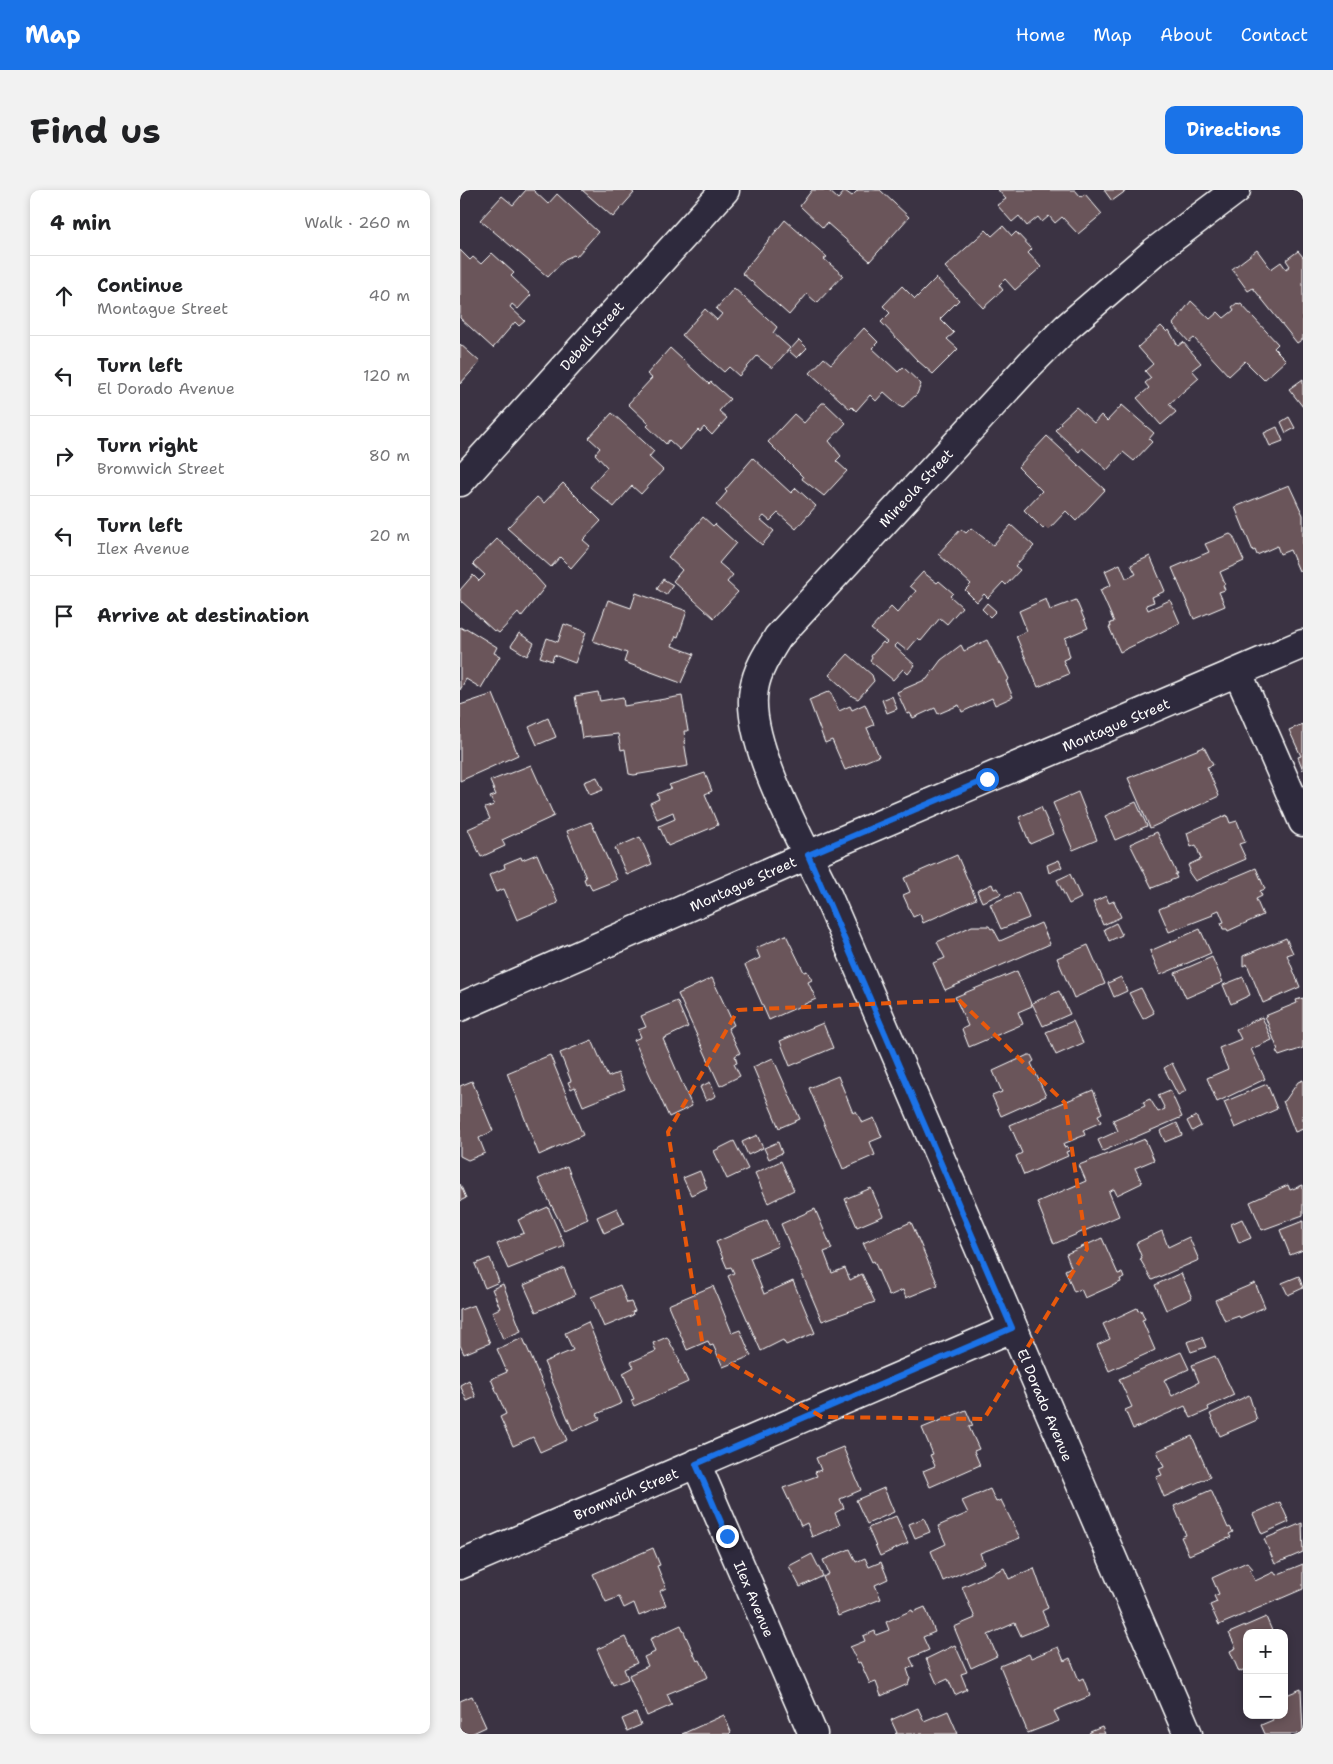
<!DOCTYPE html>
<meta charset="utf-8">
<style>
:root{--surface:#fff;--page:#f2f2f2;--text:#202124;--muted:#757577;--line:#e0e0e0;--accent:#1a73e8}
body{margin:0;font-family:"Shantell Sans",sans-serif;background:var(--page);color:var(--text)}
.controls{position:absolute;right:15px;bottom:15px;display:grid;overflow:hidden;border-radius:10px;box-shadow:0 2px 8px #0003}
.controls button{width:45px;height:45px;display:grid;place-items:center;padding:0;border:0;border-bottom:1px solid var(--line);background:var(--surface);color:var(--text);font:25px sans-serif}
.stop{position:absolute;width:15px;height:15px;margin:-11px;border:4px solid #1a73e8;border-radius:50%;background:#fff}
.stop.end{background:#1a73e8;border-color:#fff;box-shadow:0 1px 5px #0008}
.list{margin:0;padding:0;list-style:none}
h2{display:flex;justify-content:space-between;align-items:center;height:65px;margin:0;padding:0 20px;font-size:21px}
h2 small{font-size:16px;font-weight:400;color:var(--muted)}
.list li{display:grid;grid-template-columns:32px 1fr auto;gap:15px;align-items:center;box-sizing:border-box;height:80px;padding:0 20px;border-top:1px solid var(--line)}
.list b{display:block;font-size:19px;white-space:nowrap}
.list p{margin:0;font-size:16px;white-space:nowrap;color:var(--muted)}
.list em{font-size:16px;font-style:normal;color:var(--muted)}
.icon{flex:none;width:28px;height:28px;fill:none;stroke:currentColor;stroke-width:2;stroke-linecap:round;stroke-linejoin:round}
.map{position:relative;flex:none;width:843px;height:1544px;overflow:hidden;border-radius:10px}
header{display:flex;align-items:center;gap:30px;box-sizing:border-box;height:70px;padding:0 25px;background:var(--accent);color:#fff}
header strong{font-size:24px}
nav{display:flex;gap:28px;margin-inline-start:auto;font-size:18px}
.intro{display:flex;align-items:center;justify-content:space-between;box-sizing:border-box;height:120px;padding:0 30px}
h1{margin:0;font-size:35px}
.button{padding:12px 22px;border-radius:10px;background:var(--accent);color:#fff;font-size:18px;font-weight:700}
main{display:flex;gap:30px;padding:0 30px}
aside{flex:1;background:var(--surface);border-radius:10px;box-shadow:0 2px 8px #0003}
.map>svg:first-child{display:block}
.building{fill:#6b555a;stroke:#fff}
.lines{fill:none;stroke-linecap:round;stroke-linejoin:round}
.minor-casing{stroke:#fff;stroke-width:31}
.minor{stroke:#2f2a3d;stroke-width:28}
.route{stroke:#1a73e8;stroke-width:6}
.marked{fill:none;stroke:#e8590c;stroke-width:4;stroke-dasharray:10 6;stroke-linejoin:round}
.labels{text-anchor:middle;dominant-baseline:central;stroke-width:4;stroke-linejoin:round;paint-order:stroke}
.street-label{font-size:14px;fill:#fff;stroke:#2f2a3d}
</style>
<header>
<strong>Map</strong>
<nav><a>Home</a><a>Map</a><a>About</a><a>Contact</a></nav>
</header>
<div class="intro"><h1>Find us</h1><a class="button">Directions</a></div>
<main>
<aside>
<h2>4 min<small>Walk · 260 m</small></h2>
<ul class="list">
<li><svg class="icon" aria-label="ahead" viewBox="0 0 24 24"><path d="M12 20V5M6 11l6-6 6 6"/></svg><div><b>Continue</b><p>Montague Street</p></div><em>40 m</em></li>
<li><svg class="icon" aria-label="left" viewBox="0 0 24 24"><path d="M17 20v-9H6M10 6l-5 5 5 5"/></svg><div><b>Turn left</b><p>El Dorado Avenue</p></div><em>120 m</em></li>
<li><svg class="icon" aria-label="right" viewBox="0 0 24 24"><path d="M7 20v-9h11M14 6l5 5-5 5"/></svg><div><b>Turn right</b><p>Bromwich Street</p></div><em>80 m</em></li>
<li><svg class="icon" aria-label="left" viewBox="0 0 24 24"><path d="M17 20v-9H6M10 6l-5 5 5 5"/></svg><div><b>Turn left</b><p>Ilex Avenue</p></div><em>20 m</em></li>
<li><svg class="icon" aria-label="arrive" viewBox="0 0 24 24"><path d="M6 21V4h12l-3 4 3 4H6"/></svg><div><b>Arrive at destination</b></div></li>
</ul>
</aside>
<div class="map">
<svg width="843" height="1544" viewBox="0 0 843 1544">
<rect width="100%" height="100%" fill="#3b3343"/>
<filter id="ink" filterUnits="userSpaceOnUse"><feTurbulence type="fractalNoise" baseFrequency=".02" numOctaves="2"/><feDisplacementMap in="SourceGraphic" scale="10" xChannelSelector="R" yChannelSelector="G"/><feConvolveMatrix kernelMatrix="1 2 1 2 8 2 1 2 1" color-interpolation-filters="sRGB"/></filter>
<g filter="url(#ink)">
<path class="building" d="M 66,0 L 73,0 L 88,14 L 97,4 L 138,42 L 116,67 L 114,65 L 105,69 L 88,87 L 20,30 L 42,6 L 53,15 Z
M 122,0 L 170,0 L 174,3 L 153,27 Z
M 352,0 L 368,0 L 378,9 L 385,1 L 392,6 L 398,0 L 420,0 L 449,27 L 410,71 L 367,33 L 363,38 L 340,16 Z
M 538,0 L 615,0 L 621,7 L 625,4 L 642,24 L 618,44 L 602,27 L 595,33 L 589,26 L 582,32 L 578,27 L 567,36 L 559,26 L 552,32 L 537,15 L 546,9 Z
M 644,0 L 667,0 L 652,11 Z
M 325,30 L 367,67 L 364,69 L 383,85 L 357,113 L 347,104 L 329,125 L 282,83 Z
M 543,36 L 552,46 L 556,42 L 572,59 L 568,63 L 581,77 L 555,100 L 545,89 L 539,95 L 543,100 L 523,118 L 485,77 L 526,40 L 532,46 Z
M 0,60 L 10,70 L 13,67 L 21,74 L 32,63 L 54,83 L 51,86 L 71,105 L 58,119 L 52,114 L 50,117 L 65,131 L 59,136 L 55,132 L 33,158 L 0,128 Z
M 797,60 L 811,79 L 821,72 L 826,79 L 830,76 L 826,70 L 838,61 L 843,67 L 843,149 L 837,153 L 793,98 L 788,101 L 772,79 Z
M 476,88 L 499,110 L 480,129 L 494,143 L 487,149 L 498,159 L 473,184 L 458,171 L 421,132 L 430,123 L 423,116 L 442,96 L 455,109 Z
M 274,98 L 317,137 L 313,143 L 330,158 L 312,178 L 297,166 L 279,186 L 269,177 L 264,182 L 222,145 L 245,119 L 257,130 L 262,124 L 256,119 Z
M 731,111 L 750,129 L 758,122 L 764,128 L 774,120 L 772,117 L 777,113 L 779,115 L 781,114 L 818,154 L 814,158 L 826,170 L 804,190 L 785,171 L 769,186 L 734,148 L 729,152 L 713,134 Z
M 701,136 L 707,142 L 709,140 L 718,156 L 723,152 L 741,173 L 732,180 L 739,188 L 709,214 L 716,222 L 701,235 L 677,208 L 689,198 L 685,193 L 691,188 L 685,181 L 693,174 L 678,157 Z
M 404,138 L 418,152 L 412,158 L 438,182 L 443,177 L 461,194 L 457,204 L 442,218 L 424,202 L 416,211 L 410,205 L 396,221 L 392,217 L 390,219 L 350,183 L 364,168 L 371,174 Z
M 339,150 L 347,158 L 337,168 L 329,161 Z
M 0,154 L 20,172 L 0,194 Z
M 210,158 L 249,194 L 251,192 L 270,209 L 259,221 L 267,228 L 252,245 L 244,237 L 240,242 L 238,240 L 220,260 L 209,250 L 206,254 L 187,236 L 189,234 L 168,214 L 192,188 L 187,184 Z
M 843,189 L 843,217 L 829,199 Z
M 362,213 L 365,213 L 386,233 L 369,251 L 381,266 L 376,271 L 387,281 L 364,306 L 342,289 L 343,287 L 308,252 L 334,224 L 344,233 Z
M 662,215 L 694,243 L 689,249 L 692,252 L 674,271 L 663,262 L 647,280 L 622,258 L 619,262 L 595,240 L 601,234 L 600,232 L 616,217 L 634,233 L 641,225 L 647,231 Z
M 152,223 L 194,261 L 189,267 L 203,280 L 181,304 L 172,296 L 154,317 L 130,297 L 147,277 L 135,264 L 140,258 L 129,248 Z
M 829,227 L 835,238 L 826,243 L 821,232 Z
M 817,237 L 823,251 L 810,256 L 804,243 Z
M 587,246 L 645,300 L 616,331 L 606,321 L 588,340 L 585,337 L 583,339 L 564,320 L 582,301 L 558,277 Z
M 293,268 L 331,303 L 336,298 L 356,316 L 336,339 L 318,323 L 310,331 L 304,326 L 300,329 L 314,341 L 302,355 L 256,315 L 267,302 L 265,300 Z
M 103,293 L 141,331 L 123,350 L 130,356 L 111,378 L 100,367 L 91,377 L 47,338 L 77,307 L 84,313 Z
M 829,295 L 843,325 L 843,380 L 839,381 L 830,360 L 820,364 L 817,356 L 797,365 L 795,360 L 793,361 L 775,317 Z
M 243,327 L 253,336 L 255,334 L 276,353 L 259,373 L 273,385 L 267,392 L 278,402 L 254,428 L 213,391 L 222,380 L 208,367 Z
M 551,335 L 574,356 L 555,376 L 560,380 L 546,395 L 543,392 L 528,408 L 524,404 L 517,412 L 505,400 L 511,394 L 478,364 L 501,339 L 506,343 L 511,338 L 533,355 Z
M 770,344 L 773,346 L 784,371 L 760,382 L 765,394 L 763,395 L 765,400 L 759,402 L 765,416 L 734,429 L 712,378 L 749,362 L 745,354 Z
M 37,349 L 58,367 L 85,397 L 61,427 L 58,423 L 39,443 L 35,440 L 34,441 L 0,410 L 0,400 L 13,385 L 19,391 L 25,385 L 13,374 Z
M 690,366 L 705,401 L 692,407 L 694,412 L 686,415 L 688,420 L 710,410 L 720,433 L 660,462 L 649,437 L 651,437 L 650,433 L 654,432 L 640,400 L 651,395 L 645,381 L 660,374 L 666,388 L 668,388 L 676,384 L 671,375 Z
M 463,382 L 477,393 L 479,391 L 493,403 L 490,406 L 502,417 L 487,434 L 480,428 L 461,451 L 458,448 L 447,461 L 437,453 L 434,456 L 455,475 L 448,484 L 443,479 L 433,490 L 410,471 L 412,468 L 411,466 L 423,452 L 425,454 L 427,452 L 411,439 L 431,417 L 437,423 L 456,401 L 450,396 Z
M 203,389 L 213,395 L 206,405 L 197,399 Z
M 176,403 L 227,421 L 218,447 L 216,446 L 212,456 L 234,464 L 221,493 L 164,472 L 167,463 L 133,451 L 148,410 L 171,418 Z
M 586,409 L 590,420 L 616,410 L 628,438 L 605,448 L 610,467 L 603,470 L 609,484 L 578,497 L 556,446 L 567,441 L 559,421 Z
M 527,413 L 536,421 L 530,427 L 522,419 Z
M 104,434 L 126,442 L 115,473 L 94,465 L 92,471 L 80,467 L 87,448 L 98,452 Z
M 0,437 L 5,440 L 6,438 L 37,457 L 34,463 L 40,466 L 21,498 L 6,489 L 0,500 Z
M 59,443 L 74,453 L 67,466 L 51,456 Z
M 527,450 L 539,474 L 541,473 L 549,489 L 546,491 L 553,507 L 535,515 L 532,508 L 502,522 L 499,515 L 478,524 L 475,518 L 453,528 L 450,523 L 447,524 L 437,502 L 467,489 L 481,470 L 501,455 L 504,461 Z
M 388,464 L 412,485 L 414,491 L 398,509 L 392,506 L 369,485 Z
M 370,501 L 379,521 L 390,516 L 392,520 L 405,514 L 414,535 L 407,538 L 419,566 L 385,580 L 372,550 L 365,553 L 349,510 Z
M 138,502 L 140,511 L 163,507 L 164,516 L 222,506 L 228,541 L 224,541 L 225,550 L 224,551 L 228,576 L 174,585 L 169,584 L 165,559 L 161,560 L 158,544 L 122,548 L 115,506 Z
M 33,504 L 58,565 L 0,591 L 0,515 Z
M 432,506 L 437,519 L 427,523 L 422,510 Z
M 88,528 L 96,547 L 77,555 L 69,537 Z
M 843,534 L 843,580 L 838,567 L 841,566 L 829,540 Z
M 744,557 L 753,575 L 747,577 L 759,606 L 690,638 L 668,588 Z
M 71,575 L 94,626 L 42,650 L 45,656 L 21,667 L 8,639 L 30,629 L 25,618 L 34,615 L 30,607 L 36,605 L 30,591 Z
M 245,583 L 252,601 L 245,604 L 258,635 L 208,656 L 199,636 L 215,629 L 213,622 L 197,629 L 190,613 L 199,609 L 197,604 L 211,598 L 209,595 Z
M 137,587 L 143,600 L 130,605 L 124,592 Z
M 618,602 L 637,650 L 613,660 L 593,613 Z
M 676,612 L 687,636 L 655,650 L 645,626 Z
M 581,617 L 593,644 L 570,654 L 559,627 Z
M 767,625 L 770,633 L 777,631 L 785,652 L 779,654 L 786,669 L 735,691 L 728,681 L 730,680 L 728,675 L 741,669 L 736,655 L 731,657 L 727,643 Z
M 131,632 L 157,690 L 132,700 L 129,693 L 126,694 L 124,689 L 126,688 L 107,641 Z
M 697,642 L 717,684 L 715,684 L 717,688 L 692,698 L 670,654 Z
M 180,647 L 192,674 L 167,685 L 155,658 Z
M 77,664 L 98,713 L 57,730 L 44,699 L 36,702 L 29,685 L 45,678 L 44,674 L 61,667 L 62,670 Z
M 497,665 L 516,709 L 463,733 L 460,724 L 453,727 L 443,705 L 450,702 L 444,688 Z
M 599,670 L 602,677 L 589,683 L 587,675 Z
M 796,678 L 805,699 L 800,701 L 802,706 L 796,709 L 803,725 L 768,741 L 767,739 L 763,739 L 761,733 L 764,732 L 759,720 L 752,723 L 753,725 L 709,742 L 699,719 Z
M 610,684 L 621,708 L 609,714 L 597,690 Z
M 532,694 L 534,699 L 538,698 L 541,704 L 522,712 L 517,701 Z
M 558,702 L 569,728 L 541,739 L 530,714 Z
M 646,706 L 649,713 L 654,711 L 661,727 L 643,735 L 633,712 Z
M 581,733 L 590,754 L 485,800 L 473,773 L 485,768 L 477,752 L 512,736 L 529,736 L 531,739 L 533,738 L 540,751 Z
M 656,733 L 662,745 L 649,751 L 644,739 Z
M 740,739 L 751,763 L 700,785 L 690,761 Z
M 326,745 L 344,782 L 347,781 L 352,790 L 348,792 L 356,809 L 309,830 L 285,775 L 300,768 L 296,758 Z
M 826,748 L 833,763 L 827,765 L 840,797 L 803,813 L 787,774 L 783,776 L 783,766 Z
M 628,755 L 645,794 L 614,808 L 597,768 Z
M 752,767 L 763,792 L 726,808 L 715,783 Z
M 557,781 L 572,816 L 558,822 L 563,834 L 509,857 L 502,839 L 508,836 L 495,807 Z
M 661,787 L 667,801 L 654,807 L 648,793 Z
M 783,787 L 790,805 L 771,814 L 763,795 Z
M 252,788 L 274,835 L 268,838 L 280,863 L 275,866 L 277,873 L 274,874 L 280,886 L 260,896 L 218,804 Z
M 681,798 L 694,823 L 683,829 L 669,803 Z
M 599,801 L 610,824 L 583,836 L 572,813 Z
M 843,808 L 843,858 L 819,866 L 816,861 L 818,860 L 805,826 L 837,813 L 836,810 Z
M 217,811 L 228,837 L 203,849 L 232,916 L 209,927 L 174,850 L 181,847 L 178,840 L 186,837 L 181,826 Z
M 802,827 L 812,850 L 791,859 L 805,889 L 757,912 L 747,888 L 768,879 L 759,858 L 781,849 L 776,839 Z
M 613,831 L 623,853 L 596,865 L 586,842 Z
M 363,833 L 373,858 L 330,876 L 320,851 Z
M 132,850 L 148,887 L 158,883 L 165,899 L 123,916 L 115,897 L 111,899 L 108,892 L 111,891 L 100,863 Z
M 90,865 L 123,945 L 79,965 L 47,883 Z
M 568,865 L 571,865 L 574,871 L 571,873 L 586,906 L 541,926 L 532,906 L 542,902 L 533,881 Z
M 313,868 L 340,929 L 319,938 L 293,877 Z
M 712,873 L 726,901 L 718,905 L 704,878 Z
M 378,886 L 393,923 L 396,921 L 402,933 L 414,928 L 422,947 L 410,952 L 415,965 L 383,979 L 349,898 Z
M 843,890 L 843,939 L 835,942 L 823,911 L 825,911 L 838,892 Z
M 12,891 L 33,941 L 19,948 L 25,963 L 8,970 L 0,966 L 0,896 Z
M 250,892 L 256,906 L 246,911 L 240,897 Z
M 807,894 L 817,919 L 775,938 L 764,912 Z
M 633,900 L 642,923 L 638,925 L 641,932 L 623,940 L 625,945 L 603,954 L 604,957 L 607,956 L 609,961 L 606,962 L 608,966 L 564,985 L 556,966 L 562,963 L 550,935 Z
M 710,900 L 722,927 L 643,961 L 638,950 L 658,941 L 653,930 L 685,916 L 683,912 L 690,909 L 698,922 L 705,919 L 698,905 Z
M 736,926 L 741,936 L 732,941 L 727,931 Z
M 717,933 L 722,945 L 705,952 L 700,941 Z
M 297,945 L 303,958 L 288,965 L 282,952 Z
M 685,949 L 694,970 L 675,978 L 682,993 L 657,1005 L 654,999 L 649,1002 L 659,1026 L 594,1054 L 577,1012 L 626,991 L 619,975 Z
M 274,951 L 288,979 L 267,989 L 254,961 Z
M 318,952 L 322,963 L 309,969 L 304,958 Z
M 321,971 L 334,1000 L 308,1013 L 295,983 Z
M 107,976 L 128,1029 L 104,1040 L 78,989 Z
M 240,981 L 247,998 L 231,1005 L 223,988 Z
M 0,994 L 6,1008 L 0,1011 Z
M 828,995 L 830,1000 L 843,995 L 843,1025 L 802,1040 L 790,1012 Z
M 411,998 L 423,1026 L 397,1037 L 385,1009 Z
M 88,1017 L 105,1056 L 48,1079 L 37,1054 L 64,1043 L 58,1030 Z
M 157,1018 L 164,1034 L 144,1043 L 137,1027 Z
M 355,1019 L 372,1059 L 364,1062 L 372,1083 L 385,1078 L 390,1090 L 402,1084 L 415,1112 L 362,1131 L 321,1034 Z
M 782,1029 L 791,1048 L 779,1053 L 771,1034 Z
M 307,1030 L 318,1056 L 290,1068 L 304,1104 L 333,1091 L 355,1143 L 326,1155 L 323,1150 L 301,1161 L 268,1086 L 274,1083 L 271,1077 L 267,1078 L 256,1052 Z
M 843,1031 L 843,1060 L 830,1065 L 820,1040 Z
M 451,1032 L 478,1095 L 446,1108 L 443,1100 L 429,1106 L 414,1071 L 412,1072 L 403,1053 Z
M 702,1041 L 708,1057 L 729,1047 L 739,1070 L 692,1090 L 680,1069 L 682,1068 L 676,1053 Z
M 642,1048 L 658,1084 L 662,1083 L 664,1088 L 660,1089 L 661,1092 L 625,1108 L 621,1099 L 614,1102 L 605,1080 L 611,1077 L 606,1064 Z
M 30,1068 L 39,1092 L 25,1098 L 15,1074 Z
M 104,1078 L 115,1105 L 76,1122 L 64,1095 Z
M 721,1083 L 732,1108 L 706,1120 L 695,1095 Z
M 839,1086 L 843,1098 L 828,1105 L 822,1093 Z
M 795,1093 L 805,1117 L 780,1128 L 779,1126 L 765,1131 L 755,1110 Z
M 43,1094 L 61,1141 L 43,1149 L 32,1122 L 40,1118 L 32,1099 Z
M 160,1095 L 167,1113 L 171,1112 L 175,1121 L 172,1122 L 173,1125 L 144,1137 L 131,1107 Z
M 253,1096 L 272,1143 L 280,1140 L 291,1166 L 263,1177 L 253,1155 L 250,1156 L 248,1151 L 227,1160 L 208,1115 Z
M 14,1115 L 30,1153 L 4,1164 L 0,1155 L 0,1120 Z
M 677,1118 L 678,1121 L 681,1120 L 685,1129 L 682,1130 L 695,1160 L 649,1181 L 637,1155 L 650,1149 L 643,1134 Z
M 128,1132 L 162,1213 L 137,1224 L 140,1229 L 113,1241 L 84,1172 L 113,1160 L 105,1143 Z
M 207,1147 L 220,1171 L 219,1172 L 228,1192 L 174,1216 L 171,1210 L 174,1209 L 163,1183 L 174,1177 L 171,1172 L 196,1161 L 193,1153 Z
M 742,1147 L 746,1157 L 731,1162 L 727,1152 Z
M 63,1148 L 107,1250 L 80,1262 L 73,1247 L 53,1256 L 40,1227 L 46,1224 L 31,1189 L 47,1182 L 37,1159 Z
M 721,1162 L 729,1179 L 704,1190 L 712,1206 L 739,1192 L 732,1175 L 755,1166 L 774,1205 L 748,1217 L 749,1220 L 731,1228 L 725,1216 L 673,1239 L 665,1220 L 672,1217 L 659,1189 Z
M 9,1190 L 16,1207 L 7,1211 L 0,1195 Z
M 789,1205 L 797,1230 L 760,1246 L 750,1224 Z
M 506,1220 L 513,1236 L 509,1237 L 519,1259 L 514,1261 L 520,1275 L 470,1297 L 463,1281 L 475,1276 L 470,1265 L 473,1264 L 462,1238 Z
M 732,1246 L 750,1287 L 704,1307 L 696,1287 L 702,1285 L 699,1279 L 704,1277 L 697,1261 Z
M 383,1257 L 401,1300 L 380,1309 L 384,1318 L 375,1323 L 380,1335 L 352,1347 L 347,1333 L 341,1336 L 323,1298 L 357,1286 L 355,1282 L 361,1280 L 356,1268 Z
M 424,1298 L 434,1322 L 407,1334 L 396,1310 Z
M 530,1299 L 536,1312 L 541,1310 L 560,1348 L 520,1363 L 524,1373 L 483,1391 L 471,1361 L 486,1354 L 478,1336 L 508,1323 L 502,1311 Z
M 751,1300 L 768,1338 L 770,1337 L 773,1342 L 769,1344 L 771,1347 L 729,1365 L 721,1347 L 726,1345 L 714,1316 Z
M 820,1312 L 829,1332 L 802,1344 L 793,1324 Z
M 436,1326 L 448,1353 L 420,1366 L 408,1338 Z
M 464,1328 L 470,1342 L 455,1348 L 449,1334 Z
M 842,1333 L 843,1362 L 815,1374 L 804,1349 Z
M 193,1358 L 200,1375 L 197,1376 L 206,1398 L 200,1401 L 206,1415 L 179,1426 L 174,1413 L 164,1418 L 159,1407 L 146,1412 L 133,1384 Z
M 390,1359 L 396,1372 L 405,1368 L 409,1377 L 421,1372 L 428,1389 L 415,1395 L 421,1409 L 378,1426 L 363,1387 L 369,1384 L 363,1370 Z
M 352,1364 L 363,1386 L 340,1397 L 329,1376 Z
M 787,1372 L 793,1379 L 790,1380 L 795,1391 L 814,1382 L 816,1385 L 843,1374 L 843,1399 L 759,1435 L 750,1415 L 757,1412 L 754,1406 L 759,1404 L 752,1388 Z
M 544,1378 L 549,1389 L 574,1378 L 588,1418 L 582,1421 L 588,1435 L 561,1446 L 555,1433 L 528,1445 L 537,1466 L 511,1478 L 494,1437 L 515,1428 L 502,1397 Z
M 465,1417 L 475,1442 L 463,1447 L 469,1460 L 450,1468 L 454,1476 L 447,1479 L 450,1488 L 448,1494 L 421,1506 L 416,1492 L 410,1494 L 400,1472 L 398,1473 L 390,1457 L 405,1451 L 403,1446 L 415,1441 L 416,1445 L 429,1440 L 426,1432 L 452,1420 L 453,1422 Z
M 806,1427 L 813,1443 L 787,1443 L 787,1484 L 785,1479 L 779,1482 L 770,1461 L 776,1458 L 769,1443 Z
M 221,1435 L 237,1471 L 240,1470 L 248,1487 L 207,1504 L 212,1515 L 187,1526 L 169,1485 L 188,1476 L 184,1467 L 195,1462 L 190,1449 Z
M 165,1447 L 177,1473 L 164,1479 L 168,1489 L 153,1495 L 137,1459 Z
M 495,1455 L 507,1482 L 501,1484 L 507,1499 L 495,1505 L 488,1489 L 477,1494 L 466,1469 Z
M 598,1457 L 604,1471 L 610,1468 L 619,1490 L 623,1488 L 630,1506 L 594,1521 L 599,1531 L 568,1543 L 540,1476 L 569,1464 L 571,1468 Z
M 841,1499 L 843,1544 L 805,1544 L 801,1535 L 813,1530 L 811,1525 L 824,1525 L 824,1506 Z
M 12,1506 L 26,1537 L 11,1544 L 0,1544 L 0,1511 Z
M 458,1518 L 464,1531 L 488,1521 L 498,1544 L 435,1544 L 437,1543 L 431,1530 Z
M 176,1523 L 181,1535 L 167,1541 L 162,1529 Z
M 264,1525 L 271,1542 L 269,1544 L 222,1544 Z
M 642,1537 L 645,1544 L 629,1544 L 630,1542 Z"/>
<g class="lines">
<defs>
<path id="minor" d="M 0,292 L 265,0
M 778,483 L 843,632
M 0,817 L 348,665 L 843,454
M 236,1273 L 353,1544
M 0,1375 L 552,1138
M 728,1544 L 366,702 C 343,654 284,551 294,499 C 297,480 308,463 318,447 L 570,174 L 607,137 L 694,62 L 776,0"/>
</defs>
<use href="#minor" class="minor-casing"/>
<use href="#minor" class="minor"/>
</g>
</g>
<g class="lines" filter="url(#ink)">
<path class="route" d="M 267,1346 L 236,1274 L 552,1138 L 348,665 L 527,589"/>
</g>
<path class="marked" d="M 499,810 L 605,913 L 627,1059 L 524,1229 L 362,1227 L 243,1157 L 208,942 L 278,820 Z"/>
<g class="labels">
<g class="street-label">
<text transform="translate(132 146) rotate(-48)">Debell Street</text>
<text transform="translate(456 298) rotate(-47)">Mineola Street</text>
<text transform="translate(656 535) rotate(-23)">Montague Street</text>
<text transform="translate(283 694) rotate(-24)">Montague Street</text>
<text transform="translate(585 1215) rotate(67)">El Dorado Avenue</text>
<text transform="translate(166 1304) rotate(-23)">Bromwich Street</text>
<text transform="translate(294 1409) rotate(67)">Ilex Avenue</text>
</g>
</g>
</svg>
<div class="controls">
<button>+</button>
<button>−</button>
</div>
<div class="stop" style="left:527px;top:589px"></div>
<div class="stop end" style="left:267px;top:1346px"></div>
</div>
</main>
